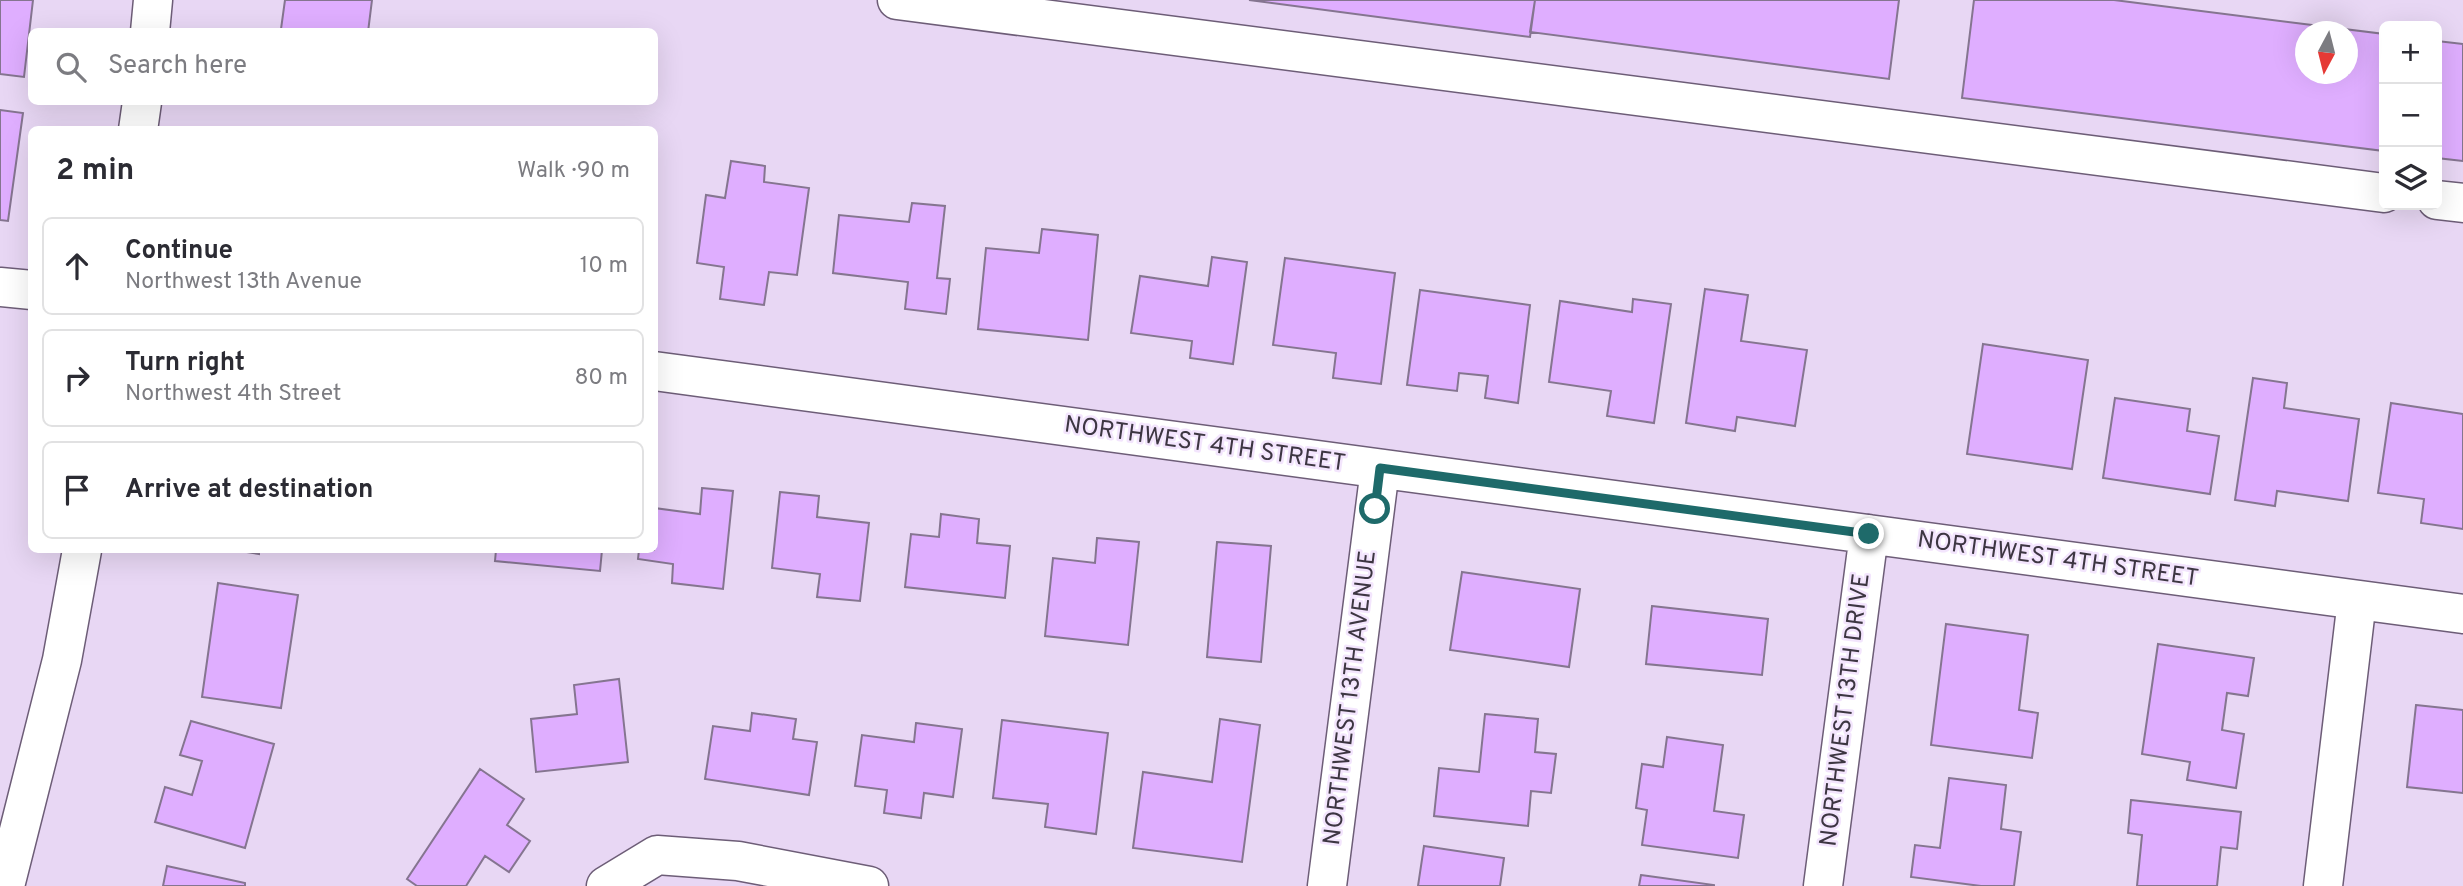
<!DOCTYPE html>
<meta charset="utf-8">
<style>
:root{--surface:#fff;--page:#f7f7f7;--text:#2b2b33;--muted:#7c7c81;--line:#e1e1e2}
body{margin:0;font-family:Overpass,sans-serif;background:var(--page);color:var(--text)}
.controls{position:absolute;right:21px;top:21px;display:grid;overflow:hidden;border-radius:10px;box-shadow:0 7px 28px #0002}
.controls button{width:63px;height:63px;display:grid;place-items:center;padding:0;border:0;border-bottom:2px solid var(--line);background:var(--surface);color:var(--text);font:35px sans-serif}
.compass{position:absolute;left:2295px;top:21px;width:63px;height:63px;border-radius:50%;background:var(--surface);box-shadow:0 7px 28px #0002;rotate:187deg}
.stop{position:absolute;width:21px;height:21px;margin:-16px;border:5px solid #1e6a6a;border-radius:50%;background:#fff}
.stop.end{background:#1e6a6a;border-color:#fff;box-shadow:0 2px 7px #0008}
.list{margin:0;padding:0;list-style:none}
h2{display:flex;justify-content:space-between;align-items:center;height:91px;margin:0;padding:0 28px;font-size:30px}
h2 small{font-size:23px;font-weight:400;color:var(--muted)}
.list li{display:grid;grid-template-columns:46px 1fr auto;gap:21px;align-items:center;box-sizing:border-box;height:98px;margin:0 14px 14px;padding:0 14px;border:2px solid var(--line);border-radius:10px}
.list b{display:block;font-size:26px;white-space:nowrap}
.list p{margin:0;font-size:23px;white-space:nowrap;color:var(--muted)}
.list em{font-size:23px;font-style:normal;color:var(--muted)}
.icon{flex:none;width:38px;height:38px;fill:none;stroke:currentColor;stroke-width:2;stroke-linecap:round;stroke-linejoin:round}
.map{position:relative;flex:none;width:2463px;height:886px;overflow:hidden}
.search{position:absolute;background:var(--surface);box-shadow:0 7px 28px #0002;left:28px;top:28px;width:630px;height:77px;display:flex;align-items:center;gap:18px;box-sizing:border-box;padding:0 24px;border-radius:10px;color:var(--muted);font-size:26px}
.panel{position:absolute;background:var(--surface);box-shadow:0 7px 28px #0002;left:28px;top:126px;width:630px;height:427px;border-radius:10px}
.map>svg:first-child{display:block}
.building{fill:#dfaeff;stroke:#857590;stroke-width:2;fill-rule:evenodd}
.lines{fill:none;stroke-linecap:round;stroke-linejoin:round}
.minor-casing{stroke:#6d5d77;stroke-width:41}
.minor{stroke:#fff;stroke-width:38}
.route{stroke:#1e6a6a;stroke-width:9}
.labels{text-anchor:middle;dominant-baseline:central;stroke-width:5;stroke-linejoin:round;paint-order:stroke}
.street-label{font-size:24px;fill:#3d3642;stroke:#f3e5fd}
</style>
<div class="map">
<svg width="2463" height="886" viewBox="0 0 2463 886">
<rect width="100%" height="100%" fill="#e8d7f4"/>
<path class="building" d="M 0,0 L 33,0 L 24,77 L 0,74 Z
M 285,0 L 372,0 L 368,32 L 297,32 L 281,29 Z
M 1249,0 L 1535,0 L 1530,37 Z
M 1535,0 L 1899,0 L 1889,79 L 1530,32 Z
M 1974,0 L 2114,0 L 2384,34 L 2384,151 L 1962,98 ZM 2306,32 L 2348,32 L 2348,74 L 2306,74 Z
M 2437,41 L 2463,44 L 2463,161 L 2437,158 Z
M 0,110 L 23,113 L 8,221 L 0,220 Z
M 731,161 L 765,166 L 764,182 L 809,188 L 797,275 L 769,272 L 764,305 L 720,299 L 724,267 L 697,263 L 706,195 L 725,198 Z
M 912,203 L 945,206 L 937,278 L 950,279 L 946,314 L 905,309 L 908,282 L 833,273 L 839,215 L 909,222 Z
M 1042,229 L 1098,235 L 1088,340 L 978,329 L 986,248 L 1039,253 Z
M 1212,257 L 1247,262 L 1233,364 L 1190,358 L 1192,341 L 1131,333 L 1140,276 L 1208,286 Z
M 1285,258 L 1395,273 L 1381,384 L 1333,378 L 1336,353 L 1273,345 Z
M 1705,289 L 1748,295 L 1741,341 L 1807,350 L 1795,426 L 1737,417 L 1735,431 L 1686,423 Z
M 1420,290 L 1530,305 L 1518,403 L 1485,398 L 1488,376 L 1459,373 L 1457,391 L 1407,385 Z
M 1633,299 L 1671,304 L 1654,423 L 1607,416 L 1611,391 L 1549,382 L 1560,301 L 1632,312 Z
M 1983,344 L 2088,360 L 2072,469 L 1967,454 Z
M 2253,378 L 2287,383 L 2284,408 L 2359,419 L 2348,501 L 2277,491 L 2275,506 L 2235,500 Z
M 2115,398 L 2190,409 L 2187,431 L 2219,436 L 2210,494 L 2103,478 Z
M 2391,403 L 2463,414 L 2463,529 L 2421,523 L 2424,499 L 2378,493 Z
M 702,488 L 733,491 L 723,589 L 672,583 L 673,564 L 638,559 L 639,550 L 654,550 L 654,508 L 700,514 Z
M 780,492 L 819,496 L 817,517 L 869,523 L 860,601 L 817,597 L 820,574 L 772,568 Z
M 941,514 L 979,519 L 977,543 L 1010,546 L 1005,598 L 905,587 L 911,534 L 939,537 Z
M 1097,538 L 1139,542 L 1128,645 L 1045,636 L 1053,558 L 1095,563 Z
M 1217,542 L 1271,546 L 1261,662 L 1207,657 Z
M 234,550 L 259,550 L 259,554 Z
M 496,550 L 602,550 L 600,571 L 495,561 Z
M 1462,572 L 1580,589 L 1569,667 L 1450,650 Z
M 218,583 L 298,595 L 281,708 L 202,697 Z
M 1652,606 L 1768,619 L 1762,675 L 1646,664 Z
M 1946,624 L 2028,635 L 2019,710 L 2038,713 L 2032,758 L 1931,745 Z
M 2158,644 L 2254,658 L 2248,696 L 2227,693 L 2222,730 L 2244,734 L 2236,788 L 2187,780 L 2190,762 L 2142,754 Z
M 619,679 L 628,762 L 536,772 L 531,719 L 577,714 L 574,685 Z
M 2416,705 L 2463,710 L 2463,793 L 2407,787 Z
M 752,713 L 796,719 L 793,739 L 817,742 L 809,795 L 705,779 L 713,726 L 750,731 Z
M 1485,714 L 1538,719 L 1535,752 L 1556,754 L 1551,793 L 1531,791 L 1528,826 L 1434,816 L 1439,768 L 1479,772 Z
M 1220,719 L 1260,725 L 1242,862 L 1133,848 L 1143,772 L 1212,782 Z
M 1002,720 L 1108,733 L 1096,834 L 1045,827 L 1048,804 L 993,798 Z
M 191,721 L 274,744 L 245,848 L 155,822 L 165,787 L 192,795 L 202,761 L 180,755 Z
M 916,723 L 962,729 L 953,797 L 924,793 L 921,818 L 884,813 L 887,790 L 855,786 L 862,735 L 914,742 Z
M 1667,737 L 1723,745 L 1714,811 L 1744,815 L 1738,858 L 1642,845 L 1647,810 L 1636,808 L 1642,764 L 1663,767 Z
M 480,769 L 524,799 L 507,825 L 530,841 L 509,872 L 485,856 L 466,886 L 417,886 L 407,879 Z
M 1949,778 L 2006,785 L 2001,829 L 2021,832 L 2014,886 L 1981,886 L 1911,877 L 1915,845 L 1940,848 Z
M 2131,800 L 2241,812 L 2237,849 L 2221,847 L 2217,886 L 2137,886 L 2142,835 L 2128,833 Z
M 1424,846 L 1504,858 L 1500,886 L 1418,886 Z
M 167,866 L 245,883 L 245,886 L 163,886 Z
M 1641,875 L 1714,885 L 1714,886 L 1639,886 Z"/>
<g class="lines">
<defs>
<path id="minor" d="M 897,0 L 2384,193
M 150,32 L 153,0
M 138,130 L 142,102
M 2437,200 L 2463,203
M 0,287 L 32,290
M 654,371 L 2463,614
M 5,886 L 62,660 L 82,550
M 606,886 L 657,855 L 738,861 L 869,886
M 1327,886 L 1380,469
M 1823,886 L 1869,534
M 2323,886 L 2357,600"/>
</defs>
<use href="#minor" class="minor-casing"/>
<use href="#minor" class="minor"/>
</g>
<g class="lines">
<path class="route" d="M 1375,509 L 1380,468 L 1869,534"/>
</g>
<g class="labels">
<g class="street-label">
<text transform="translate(1205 445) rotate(8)">NORTHWEST 4TH STREET</text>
<text transform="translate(2058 560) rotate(8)">NORTHWEST 4TH STREET</text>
<text transform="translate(1351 698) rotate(-83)">NORTHWEST 13TH AVENUE</text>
<text transform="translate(1846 710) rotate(-83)">NORTHWEST 13TH DRIVE</text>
</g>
</g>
</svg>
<div class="controls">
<button>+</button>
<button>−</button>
<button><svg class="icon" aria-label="layers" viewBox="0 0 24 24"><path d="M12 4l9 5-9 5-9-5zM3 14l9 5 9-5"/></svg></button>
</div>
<svg class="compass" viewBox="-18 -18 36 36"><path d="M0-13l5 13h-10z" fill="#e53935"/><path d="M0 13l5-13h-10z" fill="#7c7c81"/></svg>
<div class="stop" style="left:1375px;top:509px"></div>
<div class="stop end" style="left:1869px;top:534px"></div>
<div class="search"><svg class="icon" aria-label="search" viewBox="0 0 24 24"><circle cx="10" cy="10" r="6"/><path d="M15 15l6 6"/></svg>Search here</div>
<section class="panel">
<h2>2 min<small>Walk · 90 m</small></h2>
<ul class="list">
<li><svg class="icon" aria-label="ahead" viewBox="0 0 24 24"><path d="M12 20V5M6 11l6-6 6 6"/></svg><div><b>Continue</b><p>Northwest 13th Avenue</p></div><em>10 m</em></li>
<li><svg class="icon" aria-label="right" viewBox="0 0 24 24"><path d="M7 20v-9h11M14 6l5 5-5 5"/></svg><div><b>Turn right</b><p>Northwest 4th Street</p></div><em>80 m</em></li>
<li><svg class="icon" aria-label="arrive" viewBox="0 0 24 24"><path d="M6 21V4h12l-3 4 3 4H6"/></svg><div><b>Arrive at destination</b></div></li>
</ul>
</section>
</div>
